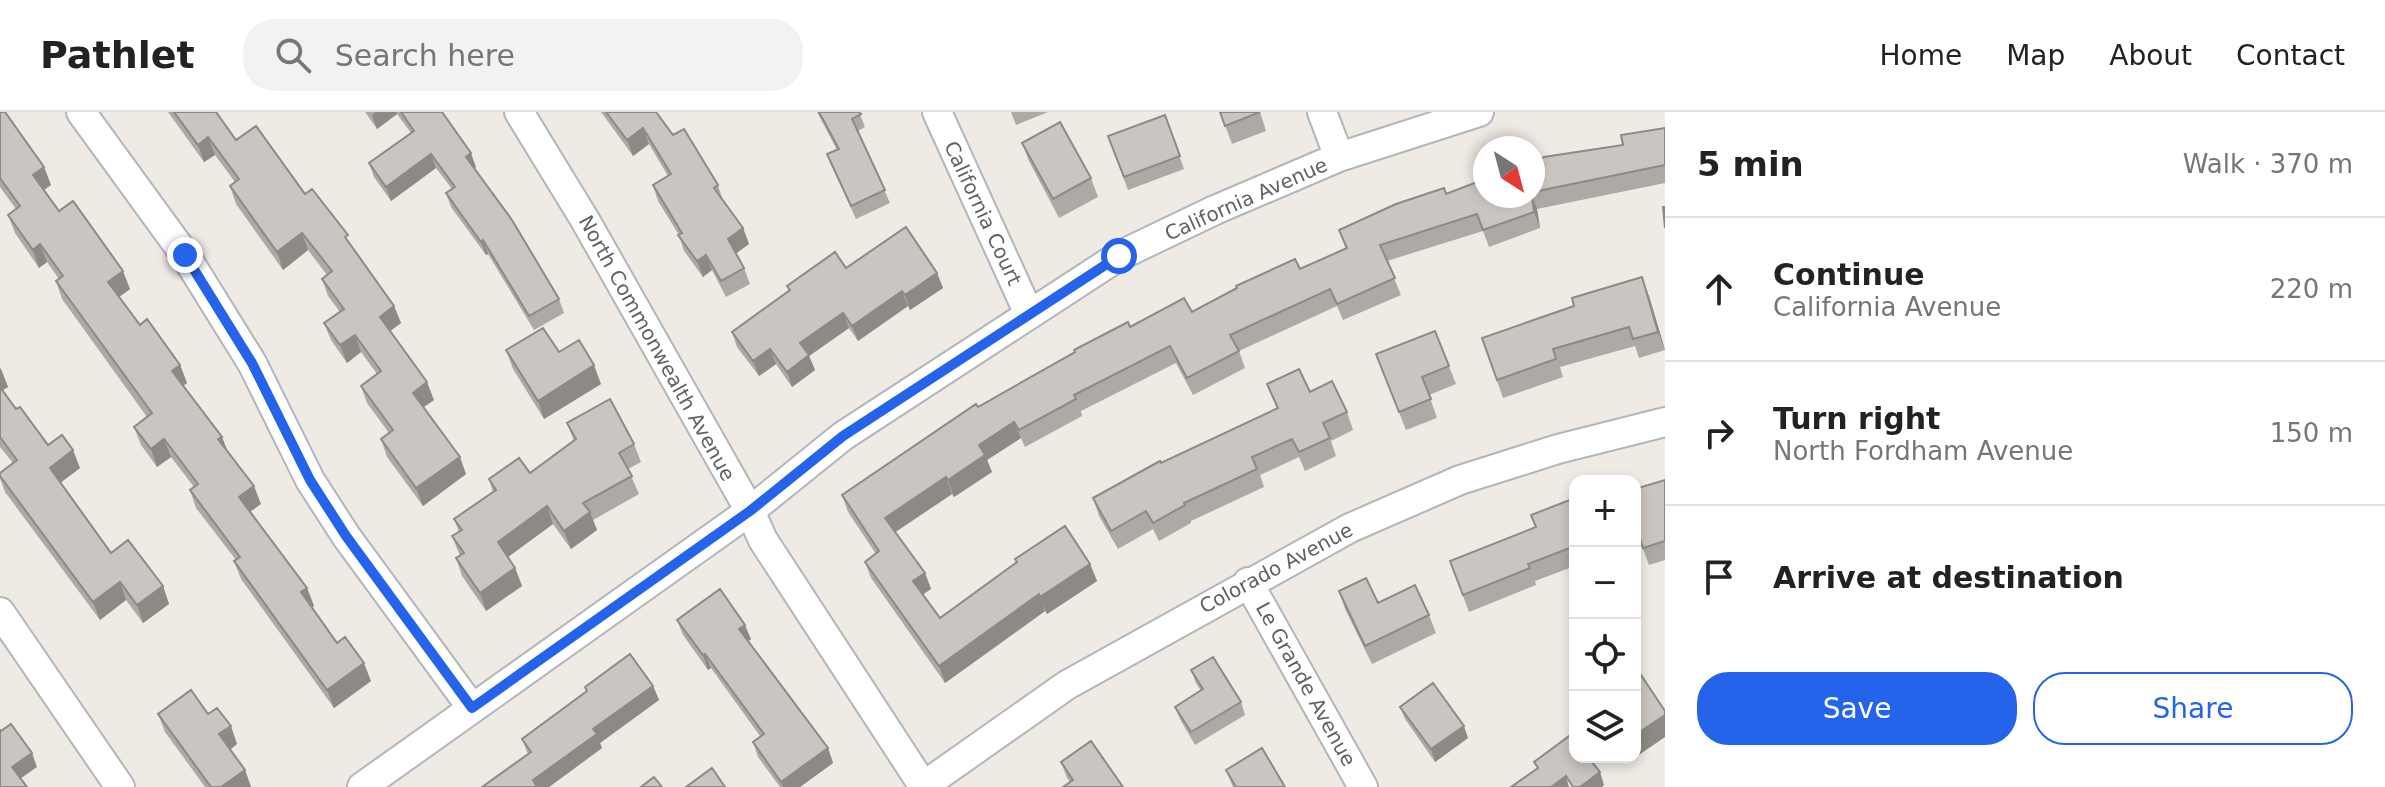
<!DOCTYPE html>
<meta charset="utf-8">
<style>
:root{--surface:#fff;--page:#f2f2f2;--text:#222;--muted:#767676;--line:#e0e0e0;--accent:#2563eb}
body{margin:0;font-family:"DejaVu Sans",sans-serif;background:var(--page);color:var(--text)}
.controls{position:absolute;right:24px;bottom:24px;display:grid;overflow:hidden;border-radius:16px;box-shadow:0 4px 12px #0003}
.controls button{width:72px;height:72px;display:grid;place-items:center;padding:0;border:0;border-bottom:2px solid var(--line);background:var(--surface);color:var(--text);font:40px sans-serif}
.compass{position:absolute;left:1473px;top:24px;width:72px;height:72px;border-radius:50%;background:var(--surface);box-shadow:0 4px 12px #0003;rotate:144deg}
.stop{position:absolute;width:24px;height:24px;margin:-18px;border:6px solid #2563eb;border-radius:50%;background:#fff}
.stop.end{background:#2563eb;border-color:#fff;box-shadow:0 2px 8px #0008}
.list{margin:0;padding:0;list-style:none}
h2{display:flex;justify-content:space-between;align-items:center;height:104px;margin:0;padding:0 32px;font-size:34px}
h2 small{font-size:26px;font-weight:400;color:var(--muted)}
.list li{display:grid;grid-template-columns:52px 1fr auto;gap:24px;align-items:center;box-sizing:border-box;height:144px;padding:0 32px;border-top:2px solid var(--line)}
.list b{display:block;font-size:30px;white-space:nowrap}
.list p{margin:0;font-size:26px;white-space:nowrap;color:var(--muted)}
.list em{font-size:26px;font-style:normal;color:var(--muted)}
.actions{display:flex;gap:16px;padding:24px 32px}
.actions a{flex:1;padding:18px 0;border:2px solid var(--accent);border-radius:32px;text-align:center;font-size:28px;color:var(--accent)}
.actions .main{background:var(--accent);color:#fff}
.icon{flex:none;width:44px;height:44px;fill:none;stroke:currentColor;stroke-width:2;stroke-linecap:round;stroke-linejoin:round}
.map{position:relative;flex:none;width:1665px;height:675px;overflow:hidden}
header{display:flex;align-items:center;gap:48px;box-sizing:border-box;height:112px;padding:0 40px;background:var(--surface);border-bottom:2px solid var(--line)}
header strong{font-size:38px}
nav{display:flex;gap:44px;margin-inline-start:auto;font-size:28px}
.search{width:560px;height:72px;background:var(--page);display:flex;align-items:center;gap:20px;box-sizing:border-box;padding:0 28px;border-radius:32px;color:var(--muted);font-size:30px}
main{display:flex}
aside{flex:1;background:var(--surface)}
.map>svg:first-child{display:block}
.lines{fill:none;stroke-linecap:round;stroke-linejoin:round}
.minor-casing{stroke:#b2b6b9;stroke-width:32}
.minor{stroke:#fff;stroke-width:28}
.wall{fill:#aea9a5}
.shaded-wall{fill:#8d8a86}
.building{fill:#cac5c0;stroke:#8d8a86;stroke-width:2}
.route{stroke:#2563eb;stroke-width:10}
.labels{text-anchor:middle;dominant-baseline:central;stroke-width:6;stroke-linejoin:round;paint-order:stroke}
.street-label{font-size:20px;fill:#5c6265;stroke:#fff}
</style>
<header>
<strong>Pathlet</strong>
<div class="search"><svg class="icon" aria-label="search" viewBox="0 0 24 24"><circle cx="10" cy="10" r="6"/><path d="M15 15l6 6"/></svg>Search here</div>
<nav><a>Home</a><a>Map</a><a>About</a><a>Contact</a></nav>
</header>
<main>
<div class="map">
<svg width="1665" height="675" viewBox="0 0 1665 675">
<rect width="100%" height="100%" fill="#efeae4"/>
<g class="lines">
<defs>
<path id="minor" d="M 81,0 L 185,143 L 252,251 L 310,368 L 346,424 L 472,596
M 519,0 L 585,108 L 750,399 L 763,428 L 924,675
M 937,0 L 1029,202
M 1322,0 L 1339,45
M 1248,470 L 1363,675
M 0,500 L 120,675
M 362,675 L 750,399 L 843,324 L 1119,144 L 1215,98 L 1339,45 L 1479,0
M 922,675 L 1067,573 L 1350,416 L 1460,368 L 1558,337 L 1665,310"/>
</defs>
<use href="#minor" class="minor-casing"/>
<use href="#minor" class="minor"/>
</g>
<path class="wall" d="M 0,0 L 44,55 L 51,73 L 44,78 L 59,99 L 130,177 L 119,185 L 140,213 L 180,253 L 187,271 L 183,274 L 222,325 L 227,339 L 261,392 L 250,400 L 307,476 L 314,494 L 312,495 L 337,531 L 371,569 L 334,596 L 241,467 L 234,449 L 236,448 L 196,396 L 190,378 L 194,375 L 171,345 L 157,355 L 141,333 L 134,315 L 147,305 L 62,187 L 56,169 L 59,167 L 47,150 L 39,156 L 15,121 L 8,103 L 16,97 L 0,75 Z
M 168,0 L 216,0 L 236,28 L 305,82 L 352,135 L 394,194 L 401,211 L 390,219 L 434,288 L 424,295 L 466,362 L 423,394 L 387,345 L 381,327 L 389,321 L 367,291 L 361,274 L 377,262 L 361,240 L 347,251 L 331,228 L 324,211 L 340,200 L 328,184 L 322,167 L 327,163 L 308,138 L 283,158 L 236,92 L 230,74 L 235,70 L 215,43 L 204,50 Z
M 365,0 L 442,0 L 476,55 L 474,56 L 559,187 L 564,201 L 534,218 L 488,142 L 486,143 L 451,95 L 446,81 L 452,77 L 436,56 L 391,89 L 374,65 L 369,51 L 411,21 L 397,2 L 377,17 Z
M 601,0 L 656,0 L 673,23 L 718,73 L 723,89 L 743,116 L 749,132 L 736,141 L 744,156 L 750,172 L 726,185 L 712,158 L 703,165 L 684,139 L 679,123 L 658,89 L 653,73 L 668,64 L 649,32 L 633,44 Z
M 817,0 L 859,0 L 865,15 L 858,19 L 890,91 L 856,107 L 827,42 L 837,38 Z
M 1011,0 L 1048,0 L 1016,13 Z
M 1220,0 L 1260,0 L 1266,19 L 1232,32 Z
M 1165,3 L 1184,57 L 1128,78 L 1108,24 Z
M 1665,16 L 1665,71 L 1537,97 L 1540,116 L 1489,135 L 1483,119 L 1387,149 L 1401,183 L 1343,208 L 1337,194 L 1239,239 L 1245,256 L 1193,283 L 1176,251 L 1081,299 L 1082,304 L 1025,335 L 1021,326 L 987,348 L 992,360 L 954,385 L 952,382 L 895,420 L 925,461 L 931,477 L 923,482 L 940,506 L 1017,451 L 1015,447 L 1090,452 L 1097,469 L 1047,502 L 1045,499 L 945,571 L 871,466 L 865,450 L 876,442 L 848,400 L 842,383 L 978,295 L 1130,215 L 1192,200 L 1346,137 L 1339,118 L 1446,82 L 1485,84 L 1533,84 L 1533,49 L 1623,33 Z
M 1022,31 L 1091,66 L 1098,85 L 1059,106 L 1029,49 Z
M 846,156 L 937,161 L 943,176 L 910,198 L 908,194 L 858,229 L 849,216 L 809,244 L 815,258 L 792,275 L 776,252 L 759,264 L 737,235 L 732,220 L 789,179 L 787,174 Z
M 1649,184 L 1665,238 L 1639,246 L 1635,234 L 1560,255 L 1563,265 L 1503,286 L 1482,226 Z
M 1435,219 L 1456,272 L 1429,283 L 1437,306 L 1406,318 L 1376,242 Z
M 506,238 L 559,240 L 601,272 L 544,307 L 513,257 Z
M 0,255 L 8,275 L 2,278 L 16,297 L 48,333 L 80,356 L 60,371 L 111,441 L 163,474 L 169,492 L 143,511 L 126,488 L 100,508 L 5,380 L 0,366 L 0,361 L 13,351 L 0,335 Z
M 1267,272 L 1310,280 L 1347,300 L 1353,318 L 1331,329 L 1336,344 L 1305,359 L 1299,345 L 1260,363 L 1264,375 L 1191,409 L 1191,411 L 1159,429 L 1153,417 L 1118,437 L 1099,404 L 1093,386 L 1161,351 L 1277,297 Z
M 567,311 L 634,332 L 641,350 L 628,357 L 639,382 L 593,408 L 597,418 L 571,437 L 553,412 L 508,445 L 515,456 L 522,474 L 486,499 L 462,464 L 456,446 L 460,444 L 452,424 L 459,420 L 454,407 L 493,380 L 489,367 L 530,361 L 574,329 Z
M 1665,368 L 1665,448 L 1649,453 L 1640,429 L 1635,431 L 1635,377 Z
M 1575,386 L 1575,454 L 1535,469 L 1536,473 L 1469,500 L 1450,449 L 1536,415 Z
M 1339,479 L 1378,491 L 1429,503 L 1436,521 L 1372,552 L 1345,497 Z
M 677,508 L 751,527 L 748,529 L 828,636 L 833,651 L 800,675 L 780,675 L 758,645 L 753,630 L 760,624 L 711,556 L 708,558 L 683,523 Z
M 1191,558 L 1241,590 L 1245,603 L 1195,633 L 1180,607 L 1175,595 L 1201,579 L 1196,571 Z
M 653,574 L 659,588 L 600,631 L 602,636 L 549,675 L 482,675 L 528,642 L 522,627 L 586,580 L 585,575 Z
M 1400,595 L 1468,626 L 1435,650 L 1405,607 Z
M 158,602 L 208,602 L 237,632 L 230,637 L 245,658 L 251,675 L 205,675 L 165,620 Z
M 1061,650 L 1123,675 L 1070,670 L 1067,666 Z
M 1226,658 L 1285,675 L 1233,675 Z"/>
<path class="shaded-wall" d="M 376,0 L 396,0 L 397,2 L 377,17 L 372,3 Z
M 643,16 L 649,32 L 633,44 L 627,28 Z
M 208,25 L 215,43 L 204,50 L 198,33 Z
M 471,41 L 476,55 L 471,58 L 466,45 Z
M 431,42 L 436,56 L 391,89 L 386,75 Z
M 44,55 L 51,73 L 39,81 L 33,63 Z
M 1532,84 L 1537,97 L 1540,116 L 1534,100 Z
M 743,116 L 749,132 L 734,143 L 728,127 Z
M 302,121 L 308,138 L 283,158 L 277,140 Z
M 483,128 L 488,142 L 486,143 L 481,130 Z
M 40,132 L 47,150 L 39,156 L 33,138 Z
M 706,143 L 712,158 L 703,165 L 697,149 Z
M 123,159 L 130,177 L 115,188 L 108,170 Z
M 937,161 L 943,176 L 910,198 L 905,183 Z
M 1642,165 L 1649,184 L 1665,238 L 1658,220 Z
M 902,179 L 908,194 L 858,229 L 852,214 Z
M 394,194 L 401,211 L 386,222 L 380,205 Z
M 843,201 L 849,216 L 809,244 L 815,258 L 792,275 L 787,260 L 800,231 Z
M 355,223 L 361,240 L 347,251 L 340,233 Z
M 770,237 L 776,252 L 759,264 L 753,249 Z
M 180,253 L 187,271 L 178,277 L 172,259 Z
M 594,253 L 601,272 L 544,307 L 538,289 Z
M 0,257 L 1,257 L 8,275 L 0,280 Z
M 427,270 L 434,288 L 419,298 L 413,281 Z
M 1014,310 L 1021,326 L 987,348 L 992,360 L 954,385 L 948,368 L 979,333 Z
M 222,325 L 229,343 L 218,327 Z
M 164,327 L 171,345 L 157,355 L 151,337 Z
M 73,338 L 80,356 L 56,374 L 50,356 Z
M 460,345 L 466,362 L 423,394 L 416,376 Z
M 946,365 L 952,382 L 891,423 L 885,406 Z
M 254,374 L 261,392 L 245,403 L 239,385 Z
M 547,394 L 553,412 L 504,448 L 498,430 Z
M 590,400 L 597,418 L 571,437 L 564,419 Z
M 1090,452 L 1097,469 L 1047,502 L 1040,485 Z
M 515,456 L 522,474 L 486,499 L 480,481 Z
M 925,461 L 931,477 L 919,485 L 913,469 Z
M 120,470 L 126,488 L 100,508 L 93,490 Z
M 163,474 L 169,492 L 143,511 L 137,493 Z
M 307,476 L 314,494 L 307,498 L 301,480 Z
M 1039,482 L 1045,499 L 945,571 L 939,554 Z
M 745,513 L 751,527 L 745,532 L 739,517 Z
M 705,542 L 711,556 L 708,558 L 703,543 Z
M 364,551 L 371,569 L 334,596 L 327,578 Z
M 653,574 L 659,588 L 600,631 L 602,636 L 549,675 L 536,675 L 533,668 L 593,617 Z
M 1665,603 L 1665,625 L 1630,649 L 1628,645 L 1635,645 L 1635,623 Z
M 231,614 L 237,632 L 226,641 L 219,622 Z
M 1464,614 L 1468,626 L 1435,650 L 1431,637 Z
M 828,636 L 833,651 L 800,675 L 783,675 L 781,670 Z
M 32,641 L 37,655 L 17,669 L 12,655 Z
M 245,658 L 251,675 L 221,675 Z
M 1600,660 L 1604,673 L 1602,675 L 1580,675 Z
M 1566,664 L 1569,675 L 1551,675 Z"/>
<path class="building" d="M 0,0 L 5,0 L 44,55 L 33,63 L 59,99 L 73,89 L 123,159 L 108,170 L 140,213 L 147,207 L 180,253 L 172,259 L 222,325 L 218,327 L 254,374 L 239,385 L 307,476 L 301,480 L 337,531 L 345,525 L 364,551 L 327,578 L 234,449 L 240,445 L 190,378 L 198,372 L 164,327 L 151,337 L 134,315 L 152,301 L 56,169 L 63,164 L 40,132 L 33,138 L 8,103 L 20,94 L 0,66 Z
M 174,0 L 216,0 L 236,28 L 256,14 L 305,82 L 312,77 L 348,123 L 345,125 L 394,194 L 380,205 L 427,270 L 413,281 L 460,345 L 416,376 L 381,327 L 393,318 L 361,274 L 381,259 L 355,223 L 340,233 L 324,211 L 344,197 L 322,167 L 332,159 L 302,121 L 277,140 L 230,74 L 239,67 L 208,25 L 198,33 Z
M 401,0 L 442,0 L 471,41 L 466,45 L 512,108 L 559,187 L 529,204 L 483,128 L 481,130 L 446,81 L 455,75 L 431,42 L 386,75 L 369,51 L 414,19 Z
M 606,0 L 656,0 L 673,23 L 684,17 L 718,73 L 714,76 L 743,116 L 728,127 L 744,156 L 721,169 L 706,143 L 697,149 L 678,123 L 682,121 L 653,73 L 671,62 L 643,16 L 627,28 Z
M 819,0 L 859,0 L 861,2 L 852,7 L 885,78 L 851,94 L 827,42 L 839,37 Z
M 1220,0 L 1260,0 L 1225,14 Z
M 1165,3 L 1180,44 L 1124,65 L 1108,24 Z
M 1060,10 L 1091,66 L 1053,87 L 1022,31 Z
M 1665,16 L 1665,53 L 1533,80 L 1533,49 L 1544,45 L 1623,33 L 1621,23 Z
M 1485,67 L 1485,84 L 1532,84 L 1534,100 L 1483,118 L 1477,102 L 1380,133 L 1395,166 L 1337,192 L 1330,177 L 1230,223 L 1239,239 L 1187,266 L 1170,234 L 1074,283 L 1076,287 L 1019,318 L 1014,310 L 979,333 L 985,343 L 948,368 L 946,365 L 885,406 L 925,461 L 913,469 L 940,506 L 1017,450 L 1015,447 L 1065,414 L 1090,452 L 1040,485 L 1039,482 L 939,554 L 865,450 L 879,439 L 842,383 L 976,292 L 978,295 L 1075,240 L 1074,238 L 1128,210 L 1130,215 L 1184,186 L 1192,200 L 1237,176 L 1236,174 L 1295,147 L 1300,157 L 1347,136 L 1339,118 L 1396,92 L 1444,76 L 1446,82 Z
M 1663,95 L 1665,95 L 1665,116 Z
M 906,115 L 937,161 L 905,183 L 902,179 L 852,214 L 843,201 L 800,231 L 809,243 L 787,260 L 770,237 L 753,249 L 732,220 L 790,178 L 787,174 L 835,140 L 846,156 Z
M 1642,165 L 1658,220 L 1633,227 L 1629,215 L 1553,237 L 1556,247 L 1497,268 L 1482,226 L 1574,194 L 1572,186 Z
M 543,216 L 559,240 L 579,228 L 594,253 L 538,289 L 506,238 Z
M 1435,219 L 1449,254 L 1422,265 L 1431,287 L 1399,300 L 1376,242 Z
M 1299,257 L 1310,280 L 1332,269 L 1347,300 L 1323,311 L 1330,326 L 1299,340 L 1292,327 L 1252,345 L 1257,357 L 1184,391 L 1185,393 L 1153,411 L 1146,399 L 1111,419 L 1093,386 L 1160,349 L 1161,351 L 1278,296 L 1267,272 Z
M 0,275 L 16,297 L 20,295 L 48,333 L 62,323 L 73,338 L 50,356 L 111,441 L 128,428 L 163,474 L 137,493 L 120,470 L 93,490 L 0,364 L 0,361 L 17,348 L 0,325 Z
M 610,287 L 634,332 L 619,341 L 632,364 L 583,391 L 590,400 L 564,419 L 547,394 L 498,430 L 515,456 L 480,481 L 456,446 L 464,441 L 452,424 L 462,418 L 454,407 L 496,378 L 489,367 L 519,346 L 530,361 L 576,327 L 567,311 Z
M 1665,368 L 1665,429 L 1643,436 L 1635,411 L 1635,377 Z
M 1575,386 L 1575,434 L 1528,452 L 1530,456 L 1463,483 L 1450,449 L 1536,415 L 1531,403 Z
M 1366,466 L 1378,491 L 1415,473 L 1429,503 L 1365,534 L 1339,479 Z
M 720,477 L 745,513 L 739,517 L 828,636 L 781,670 L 753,630 L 764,622 L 705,542 L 703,543 L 677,508 Z
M 630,542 L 653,574 L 593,617 L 597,622 L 533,668 L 537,675 L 482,675 L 531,640 L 522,627 L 587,579 L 585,575 Z
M 1213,545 L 1241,590 L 1191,620 L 1175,595 L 1203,577 L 1191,558 Z
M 1637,557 L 1665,599 L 1665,603 L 1635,623 L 1635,559 Z
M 1433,571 L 1464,614 L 1431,637 L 1400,595 Z
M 191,578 L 208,602 L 217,596 L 231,614 L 219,622 L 245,658 L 221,675 L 211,675 L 158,602 Z
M 11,612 L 32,641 L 12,655 L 27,675 L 0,675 L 0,618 L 1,619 Z
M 1572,622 L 1575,626 L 1575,645 L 1588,645 L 1600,660 L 1580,675 L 1573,675 L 1566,664 L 1551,675 L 1511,675 L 1538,656 L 1534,650 Z
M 1091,629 L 1123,675 L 1063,675 L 1073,668 L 1061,650 Z
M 1262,636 L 1285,675 L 1236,675 L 1226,658 Z
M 712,656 L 725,675 L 686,675 Z
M 654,665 L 662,675 L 641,675 Z"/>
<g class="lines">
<path class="route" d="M 185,143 L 252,251 L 310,368 L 346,424 L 472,596 L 750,399 L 843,324 L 1119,144"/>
</g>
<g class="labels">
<g class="street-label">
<text transform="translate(1246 87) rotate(-24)">California Avenue</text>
<text transform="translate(983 101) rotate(65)">California Court</text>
<text transform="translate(657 236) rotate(61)">North Commonwealth Avenue</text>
<text transform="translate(1276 456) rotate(-28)">Colorado Avenue</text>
<text transform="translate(1306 572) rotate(61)">Le Grande Avenue</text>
</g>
</g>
</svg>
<div class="controls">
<button>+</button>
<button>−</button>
<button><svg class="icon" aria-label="locate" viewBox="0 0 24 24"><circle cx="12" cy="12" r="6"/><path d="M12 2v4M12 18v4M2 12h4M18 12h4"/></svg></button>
<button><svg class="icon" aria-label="layers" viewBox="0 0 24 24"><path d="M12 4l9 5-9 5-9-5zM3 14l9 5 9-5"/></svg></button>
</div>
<svg class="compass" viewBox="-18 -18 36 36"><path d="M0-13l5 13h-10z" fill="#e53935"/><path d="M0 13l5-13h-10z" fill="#767676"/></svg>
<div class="stop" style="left:1119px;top:144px"></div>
<div class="stop end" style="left:185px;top:143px"></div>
</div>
<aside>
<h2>5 min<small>Walk · 370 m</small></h2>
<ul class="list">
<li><svg class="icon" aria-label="ahead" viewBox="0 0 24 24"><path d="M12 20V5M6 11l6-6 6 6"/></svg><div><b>Continue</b><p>California Avenue</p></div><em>220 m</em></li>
<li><svg class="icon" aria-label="right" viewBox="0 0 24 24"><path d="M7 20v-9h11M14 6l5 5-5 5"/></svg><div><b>Turn right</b><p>North Fordham Avenue</p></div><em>150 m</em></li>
<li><svg class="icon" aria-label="arrive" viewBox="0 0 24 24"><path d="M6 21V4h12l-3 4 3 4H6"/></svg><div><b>Arrive at destination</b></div></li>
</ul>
<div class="actions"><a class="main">Save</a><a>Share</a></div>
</aside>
</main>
